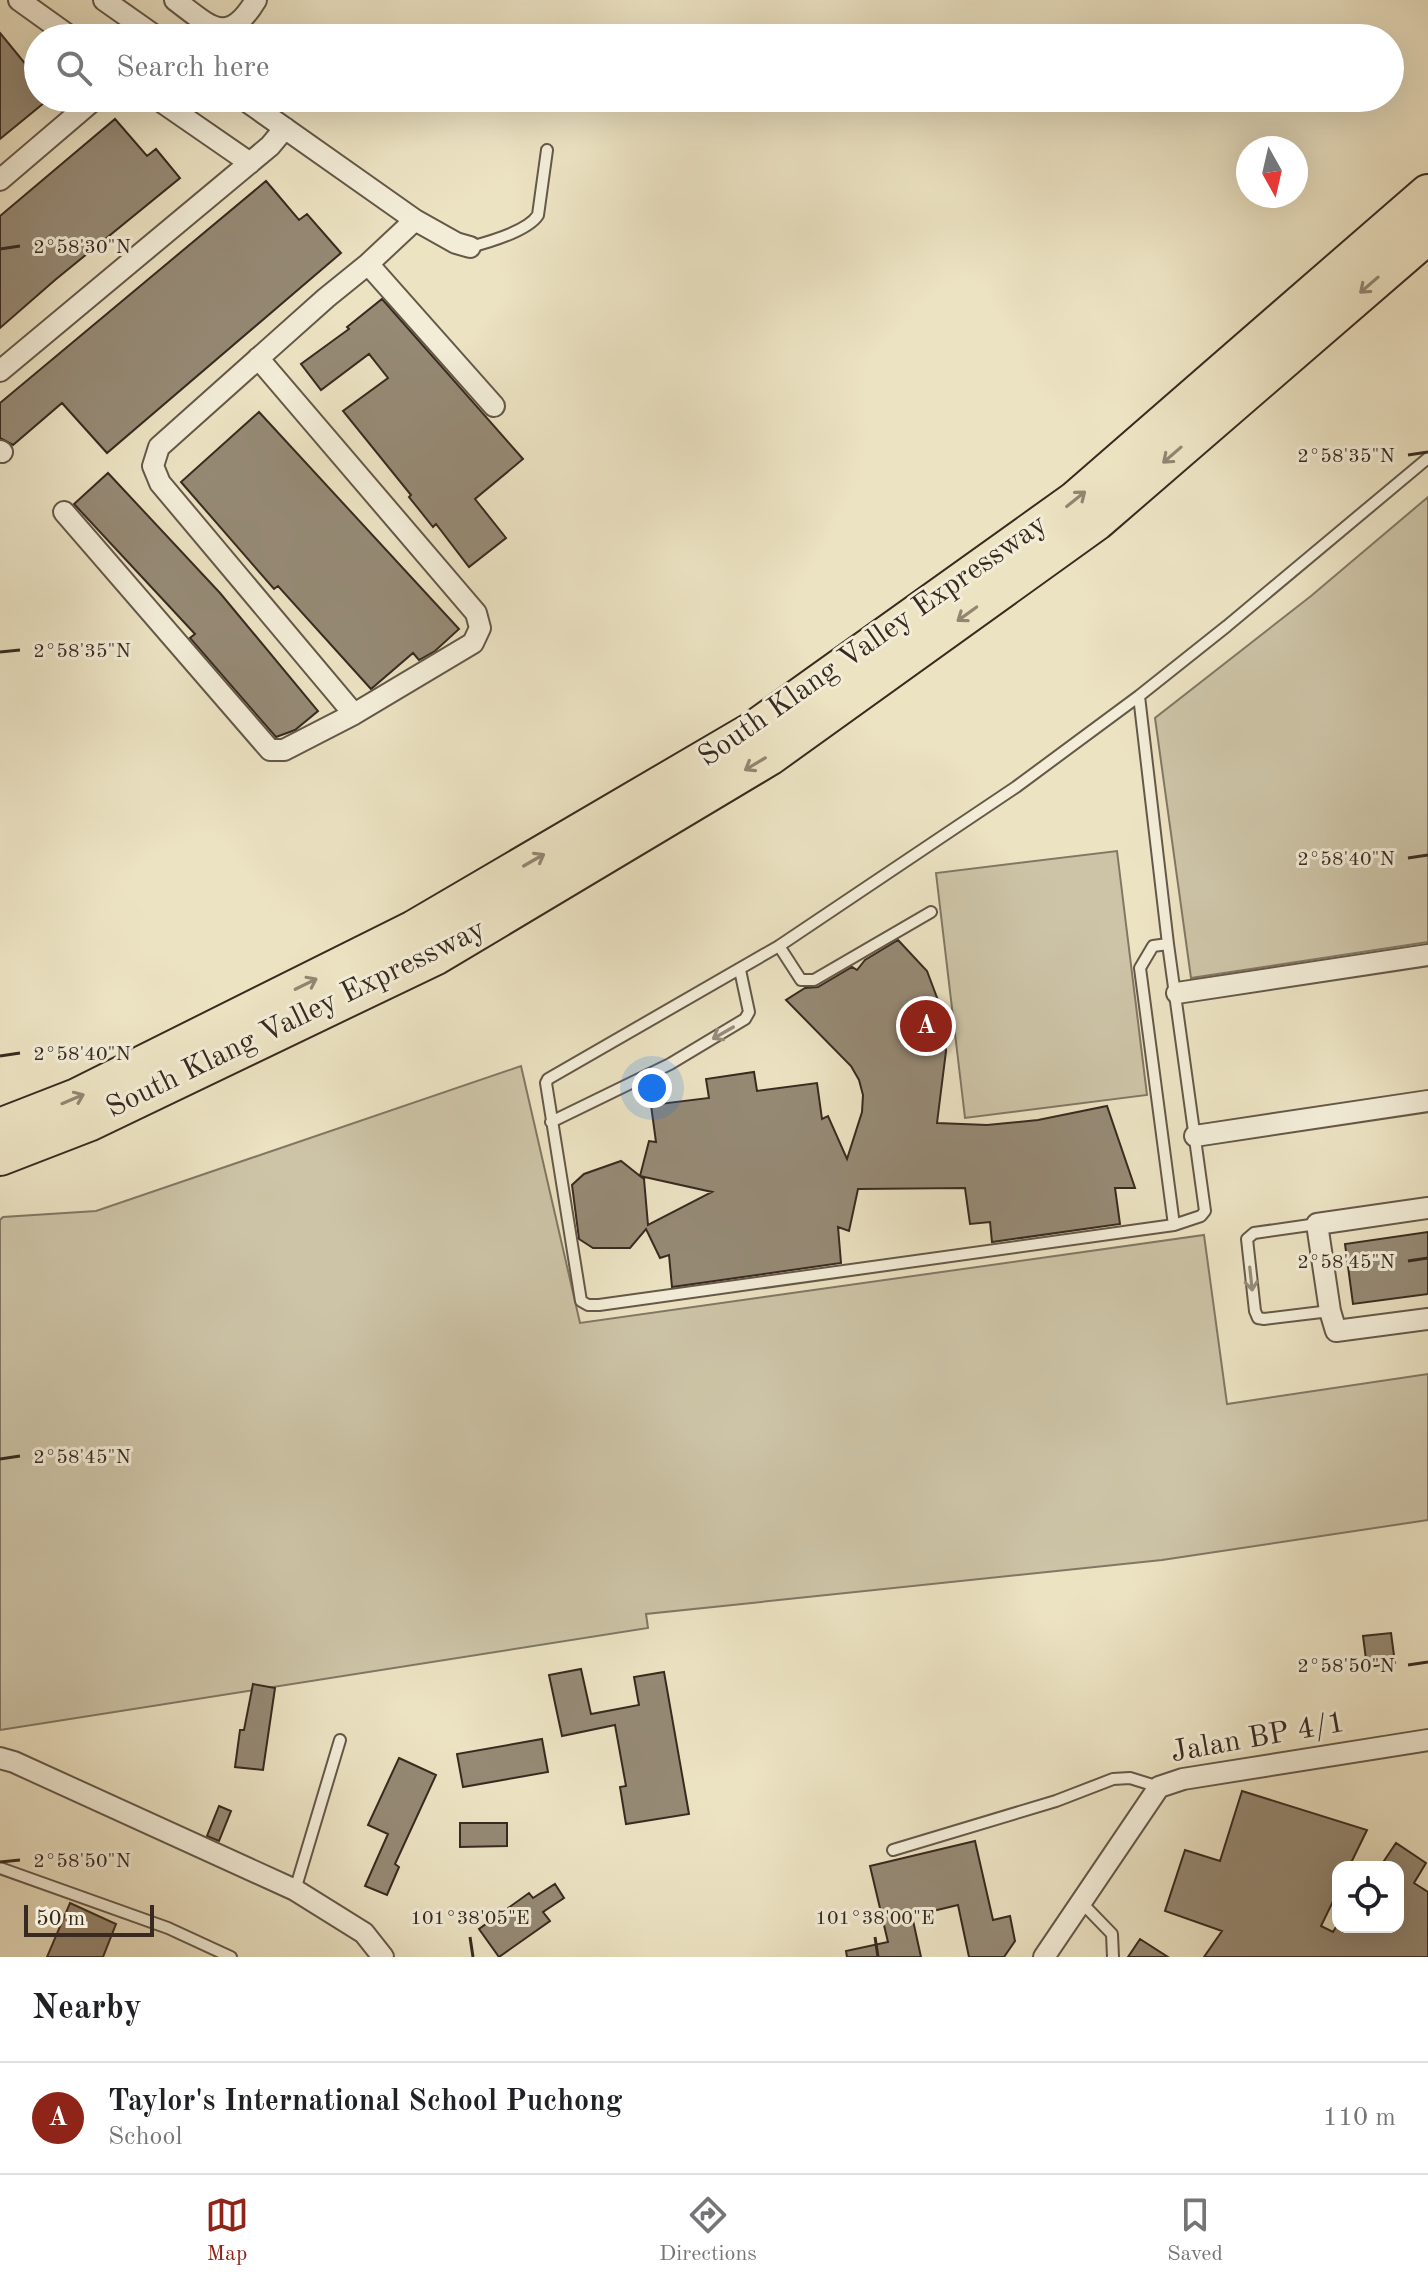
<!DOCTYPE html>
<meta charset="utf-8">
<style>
:root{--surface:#fff;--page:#f6f6f6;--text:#202124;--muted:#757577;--line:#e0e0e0;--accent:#8f2418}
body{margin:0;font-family:"Old Standard TT",serif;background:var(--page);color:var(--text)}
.controls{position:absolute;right:24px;bottom:24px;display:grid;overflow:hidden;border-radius:16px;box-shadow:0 8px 32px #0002}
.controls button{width:72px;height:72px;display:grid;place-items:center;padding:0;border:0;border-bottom:2px solid var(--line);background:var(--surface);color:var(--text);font:40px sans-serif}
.compass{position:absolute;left:1236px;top:136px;width:72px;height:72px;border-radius:50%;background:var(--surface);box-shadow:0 8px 32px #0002;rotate:172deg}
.scale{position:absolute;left:24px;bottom:20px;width:130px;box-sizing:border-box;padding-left:8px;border:4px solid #382a20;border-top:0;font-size:22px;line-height:28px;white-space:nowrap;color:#382a20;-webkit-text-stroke:6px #f3edd8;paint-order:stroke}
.you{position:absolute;left:652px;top:1088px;width:28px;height:28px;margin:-20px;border:6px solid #fff;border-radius:50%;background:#1a73e8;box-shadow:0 0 0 12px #1a73e833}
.badge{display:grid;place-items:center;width:52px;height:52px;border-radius:50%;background:var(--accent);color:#fff;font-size:26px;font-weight:700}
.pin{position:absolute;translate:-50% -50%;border:4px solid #fff;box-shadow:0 2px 8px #0006}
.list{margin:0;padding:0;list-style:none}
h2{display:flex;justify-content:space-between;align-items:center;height:104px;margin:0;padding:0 32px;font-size:34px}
h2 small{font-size:26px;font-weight:400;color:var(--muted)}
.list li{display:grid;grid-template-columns:52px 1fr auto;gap:24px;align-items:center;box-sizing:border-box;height:112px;padding:0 32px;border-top:2px solid var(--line)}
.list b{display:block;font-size:30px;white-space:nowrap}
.list p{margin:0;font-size:26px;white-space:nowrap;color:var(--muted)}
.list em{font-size:26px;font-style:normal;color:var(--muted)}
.icon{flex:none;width:44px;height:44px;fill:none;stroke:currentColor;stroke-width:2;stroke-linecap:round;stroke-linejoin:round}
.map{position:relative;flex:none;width:1428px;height:1957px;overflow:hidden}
.search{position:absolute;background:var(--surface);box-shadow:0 8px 32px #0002;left:24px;right:24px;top:24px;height:88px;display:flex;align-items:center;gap:20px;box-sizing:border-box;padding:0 28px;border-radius:44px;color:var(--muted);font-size:30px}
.sheet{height:216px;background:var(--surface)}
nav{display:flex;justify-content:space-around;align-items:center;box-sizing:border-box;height:112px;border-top:2px solid var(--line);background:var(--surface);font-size:22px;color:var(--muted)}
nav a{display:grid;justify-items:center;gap:4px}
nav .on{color:var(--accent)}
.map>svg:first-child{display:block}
.green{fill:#cdc4a7;stroke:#827764;stroke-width:2}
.building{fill:#968a75;stroke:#382a20;stroke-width:2;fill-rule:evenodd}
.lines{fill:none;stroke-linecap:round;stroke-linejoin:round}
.lane-casing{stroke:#655849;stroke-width:14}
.street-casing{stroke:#655849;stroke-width:24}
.highway-casing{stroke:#382a20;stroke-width:42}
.lane{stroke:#f3edd8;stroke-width:10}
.street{stroke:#f3edd8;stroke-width:20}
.highway{stroke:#ece3c3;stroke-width:38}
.oneway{stroke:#928672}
.oneway2{stroke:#968c7c}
.ticks{fill:none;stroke:#382a20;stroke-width:3}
.labels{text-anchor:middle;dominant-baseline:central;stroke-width:6;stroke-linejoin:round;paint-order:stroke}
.street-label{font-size:30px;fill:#382a20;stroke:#f3edd8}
.ticks-label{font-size:20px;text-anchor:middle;fill:#382a20;stroke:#f3edd8;stroke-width:6;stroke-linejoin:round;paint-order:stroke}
</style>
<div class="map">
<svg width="1428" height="1957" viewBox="0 0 1428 1957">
<rect width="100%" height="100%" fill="#ece3c3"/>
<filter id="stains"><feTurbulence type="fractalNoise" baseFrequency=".0025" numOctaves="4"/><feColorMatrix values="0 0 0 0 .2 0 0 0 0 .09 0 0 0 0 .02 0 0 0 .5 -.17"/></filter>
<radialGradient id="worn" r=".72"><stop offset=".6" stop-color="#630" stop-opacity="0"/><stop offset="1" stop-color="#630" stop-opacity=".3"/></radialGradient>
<path class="green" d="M 1428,497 L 1428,942 L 1191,978 L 1155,718 L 1311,596 Z
M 1117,851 L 1147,1095 L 965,1118 L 936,873 Z
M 521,1066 L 580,1323 L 1204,1235 L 1227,1404 L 1428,1374 L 1428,1520 L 1162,1560 L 646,1614 L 648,1628 L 0,1730 L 0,1220 L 3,1217 L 96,1211 Z"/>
<path class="building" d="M 0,33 L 27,66 L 38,56 L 38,98 L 50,98 L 0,139 Z
M 115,119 L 147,156 L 156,149 L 180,178 L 55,280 L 0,328 L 0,216 Z
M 266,181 L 299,220 L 307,214 L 341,253 L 107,453 L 62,403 L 13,445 L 0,438 L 0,403 Z
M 382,299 L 523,459 L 475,499 L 506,538 L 469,567 L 436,524 L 433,527 L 409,497 L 411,495 L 343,411 L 388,378 L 369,354 L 321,390 L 301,364 L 349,329 L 347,327 Z
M 259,412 L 459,629 L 435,651 L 419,660 L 413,653 L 371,689 L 278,586 L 274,589 L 181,482 Z
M 108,473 L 220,593 L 318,711 L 295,730 L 276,737 L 190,638 L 195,634 L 74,504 Z
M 898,940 L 927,971 L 942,1011 L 946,1051 L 937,1123 L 987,1125 L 1038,1120 L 1107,1106 L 1135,1188 L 1115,1188 L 1120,1224 L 992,1242 L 990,1222 L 970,1224 L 965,1188 L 858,1189 L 849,1231 L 838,1227 L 841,1263 L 672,1287 L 669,1255 L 660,1258 L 646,1229 L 630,1248 L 593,1248 L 579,1239 L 572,1185 L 584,1174 L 621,1161 L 640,1176 L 649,1141 L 656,1142 L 651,1105 L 709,1098 L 706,1079 L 754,1072 L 757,1091 L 817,1083 L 822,1119 L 828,1116 L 847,1159 L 862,1112 L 863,1095 L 859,1080 L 851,1066 L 786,1000 L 805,988 L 818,987 L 852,967 L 857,970 L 865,960 ZM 640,1176 L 712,1192 L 648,1225 L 644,1179 Z
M 1428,1232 L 1428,1294 L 1353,1304 L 1345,1244 Z
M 1391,1633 L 1395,1663 L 1367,1667 L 1363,1636 Z
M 581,1669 L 591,1714 L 639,1705 L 634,1677 L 664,1672 L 689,1814 L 626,1824 L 620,1787 L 626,1786 L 615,1725 L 562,1736 L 549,1675 Z
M 253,1684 L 275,1688 L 263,1770 L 235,1767 L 240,1730 L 244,1730 Z
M 542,1739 L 548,1772 L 463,1787 L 457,1754 Z
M 399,1758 L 436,1775 L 395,1864 L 399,1867 L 387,1895 L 365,1886 L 388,1834 L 368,1825 Z
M 1242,1791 L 1367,1830 L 1349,1867 L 1338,1867 L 1338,1891 L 1321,1926 L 1333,1932 L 1336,1927 L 1398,1927 L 1398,1867 L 1380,1867 L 1396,1843 L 1426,1863 L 1414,1883 L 1428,1892 L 1428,1957 L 1204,1957 L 1222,1931 L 1165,1911 L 1185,1850 L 1220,1861 Z
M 219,1806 L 231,1811 L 219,1841 L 207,1836 Z
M 460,1823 L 507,1823 L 507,1846 L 460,1847 Z
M 975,1841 L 993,1920 L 1010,1916 L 1015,1941 L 1004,1957 L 969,1957 L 958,1905 L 912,1916 L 921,1957 L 847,1957 L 846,1951 L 888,1942 L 870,1866 Z
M 555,1884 L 564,1898 L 543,1912 L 550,1921 L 499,1957 L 479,1929 L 529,1893 L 533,1898 Z
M 70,1903 L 116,1924 L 103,1957 L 47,1957 Z
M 1140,1939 L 1168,1957 L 1128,1957 Z"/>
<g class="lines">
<defs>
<path id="lane" d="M 470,247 C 489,242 528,231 538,215 L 547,150
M 1139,696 L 1168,944 L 1205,1211 L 1201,1216 L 1174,1225
M 1168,944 L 1153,946 L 1140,968 L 1174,1225 L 599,1305 L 588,1305 L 581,1301 L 546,1083 L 548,1079 L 779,946 L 1016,787 L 1139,696 L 1227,626 L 1428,458
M 779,946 L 801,980 L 814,980 L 931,912
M 551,1122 L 670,1064 L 745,1019 L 749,1012 L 740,970
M 1317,1224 L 1254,1233 L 1247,1239 L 1255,1311 L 1258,1318 L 1264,1319 L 1330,1311
M 893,1850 L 1056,1801 L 1113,1779 L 1130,1778 L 1159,1787
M 0,1868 L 168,1928 L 231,1957
M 295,1890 L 340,1740
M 1082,1903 L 1112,1934 L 1113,1957"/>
<path id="street" d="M 19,0 L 72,38
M 104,0 L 158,38
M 175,0 C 210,26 227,48 256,0
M 156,98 L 250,163
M 242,98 L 415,220 L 456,243 L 470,247
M 0,180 L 96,98
M 368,264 L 494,406
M 0,371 L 270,146 L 285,128
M 0,451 L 2,452
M 64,512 L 270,750 L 284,750 L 354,714 L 473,643 L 480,628 L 476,613 L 258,358
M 354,714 L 160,483 L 153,466 L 159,447 L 326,298 L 368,264 L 415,220
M 1177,993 L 1428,955
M 1195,1136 L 1428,1101
M 1428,1208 L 1317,1224 L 1330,1311 L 1336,1331 L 1428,1319
M 0,1758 L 14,1762 L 295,1890 L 364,1933 L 383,1957
M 1044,1957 L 1159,1787 L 1183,1779 L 1428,1740"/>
<path id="highway" d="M 0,1128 L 77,1098 L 414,930 L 752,732 L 1075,501 L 1428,194
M 0,1156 L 88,1122 L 436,955 L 769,756 L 1096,521 L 1428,234"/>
</defs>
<use href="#lane" class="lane-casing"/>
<use href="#street" class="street-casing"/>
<use href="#highway" class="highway-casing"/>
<use href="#lane" class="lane"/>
<use href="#street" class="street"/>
<use href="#highway" class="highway"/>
</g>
<defs><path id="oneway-shaft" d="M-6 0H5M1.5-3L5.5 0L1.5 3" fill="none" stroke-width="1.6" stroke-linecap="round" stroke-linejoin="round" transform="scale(2)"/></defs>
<g class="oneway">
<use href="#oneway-shaft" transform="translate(1369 285) rotate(139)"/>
<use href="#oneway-shaft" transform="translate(1172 455) rotate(139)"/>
<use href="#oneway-shaft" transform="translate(1076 499) rotate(-39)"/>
<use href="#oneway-shaft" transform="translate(967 614) rotate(144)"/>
<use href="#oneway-shaft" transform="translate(755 764) rotate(149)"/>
<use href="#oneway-shaft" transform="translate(534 860) rotate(-30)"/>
<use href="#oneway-shaft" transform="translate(306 984) rotate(-26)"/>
<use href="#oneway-shaft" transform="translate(73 1099) rotate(-23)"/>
</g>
<g class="oneway2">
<use href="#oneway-shaft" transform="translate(723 1033) rotate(150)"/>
<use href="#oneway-shaft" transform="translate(1251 1279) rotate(84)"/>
</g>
<path class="ticks" d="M 0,249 L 20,246M 1408,455 L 1428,452M 0,652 L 20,650M 1408,858 L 1428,855M 0,1056 L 20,1053M 1408,1261 L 1428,1258M 0,1459 L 20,1456M 1408,1665 L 1428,1662M 0,1862 L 20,1860M 470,1937 L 473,1957M 875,1937 L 878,1957"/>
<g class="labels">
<g class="street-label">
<text transform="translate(873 641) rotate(-35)">South Klang Valley Expressway</text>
<text transform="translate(296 1019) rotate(-26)">South Klang Valley Expressway</text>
<text transform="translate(1258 1738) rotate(-10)">Jalan BP 4/1</text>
</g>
</g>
<g class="ticks-label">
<text x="82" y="253">2°58'30"N</text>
<text x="1346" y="462">2°58'35"N</text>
<text x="82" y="657">2°58'35"N</text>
<text x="1346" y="865">2°58'40"N</text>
<text x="82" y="1060">2°58'40"N</text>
<text x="1346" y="1268">2°58'45"N</text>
<text x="82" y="1463">2°58'45"N</text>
<text x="1346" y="1672">2°58'50"N</text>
<text x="82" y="1867">2°58'50"N</text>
<text x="470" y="1924">101°38'05"E</text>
<text x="875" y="1924">101°38'00"E</text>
</g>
<rect width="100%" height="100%" filter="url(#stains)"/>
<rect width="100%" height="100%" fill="url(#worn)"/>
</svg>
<div class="controls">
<button><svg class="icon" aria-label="locate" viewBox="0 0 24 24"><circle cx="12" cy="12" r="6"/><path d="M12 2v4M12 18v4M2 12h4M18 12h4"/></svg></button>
</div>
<svg class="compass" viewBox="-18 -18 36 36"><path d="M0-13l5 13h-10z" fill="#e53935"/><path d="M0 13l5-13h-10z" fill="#757577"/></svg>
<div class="scale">50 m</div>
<div class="you"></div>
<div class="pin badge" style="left:926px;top:1026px">A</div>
<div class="search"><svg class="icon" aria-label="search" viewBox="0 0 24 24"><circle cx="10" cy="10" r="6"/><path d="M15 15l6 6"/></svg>Search here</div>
</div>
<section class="sheet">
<h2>Nearby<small></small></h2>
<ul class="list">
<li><span class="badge">A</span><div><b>Taylor's International School Puchong</b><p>School</p></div><em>110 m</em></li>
</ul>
</section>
<nav>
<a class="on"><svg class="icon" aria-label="map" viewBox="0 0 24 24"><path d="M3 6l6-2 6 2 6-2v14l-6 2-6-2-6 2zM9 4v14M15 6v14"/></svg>Map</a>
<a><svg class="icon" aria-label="directions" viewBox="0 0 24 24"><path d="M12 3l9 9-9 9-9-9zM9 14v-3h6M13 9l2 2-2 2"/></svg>Directions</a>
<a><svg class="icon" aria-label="saved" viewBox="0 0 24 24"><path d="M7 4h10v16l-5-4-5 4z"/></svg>Saved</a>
</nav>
